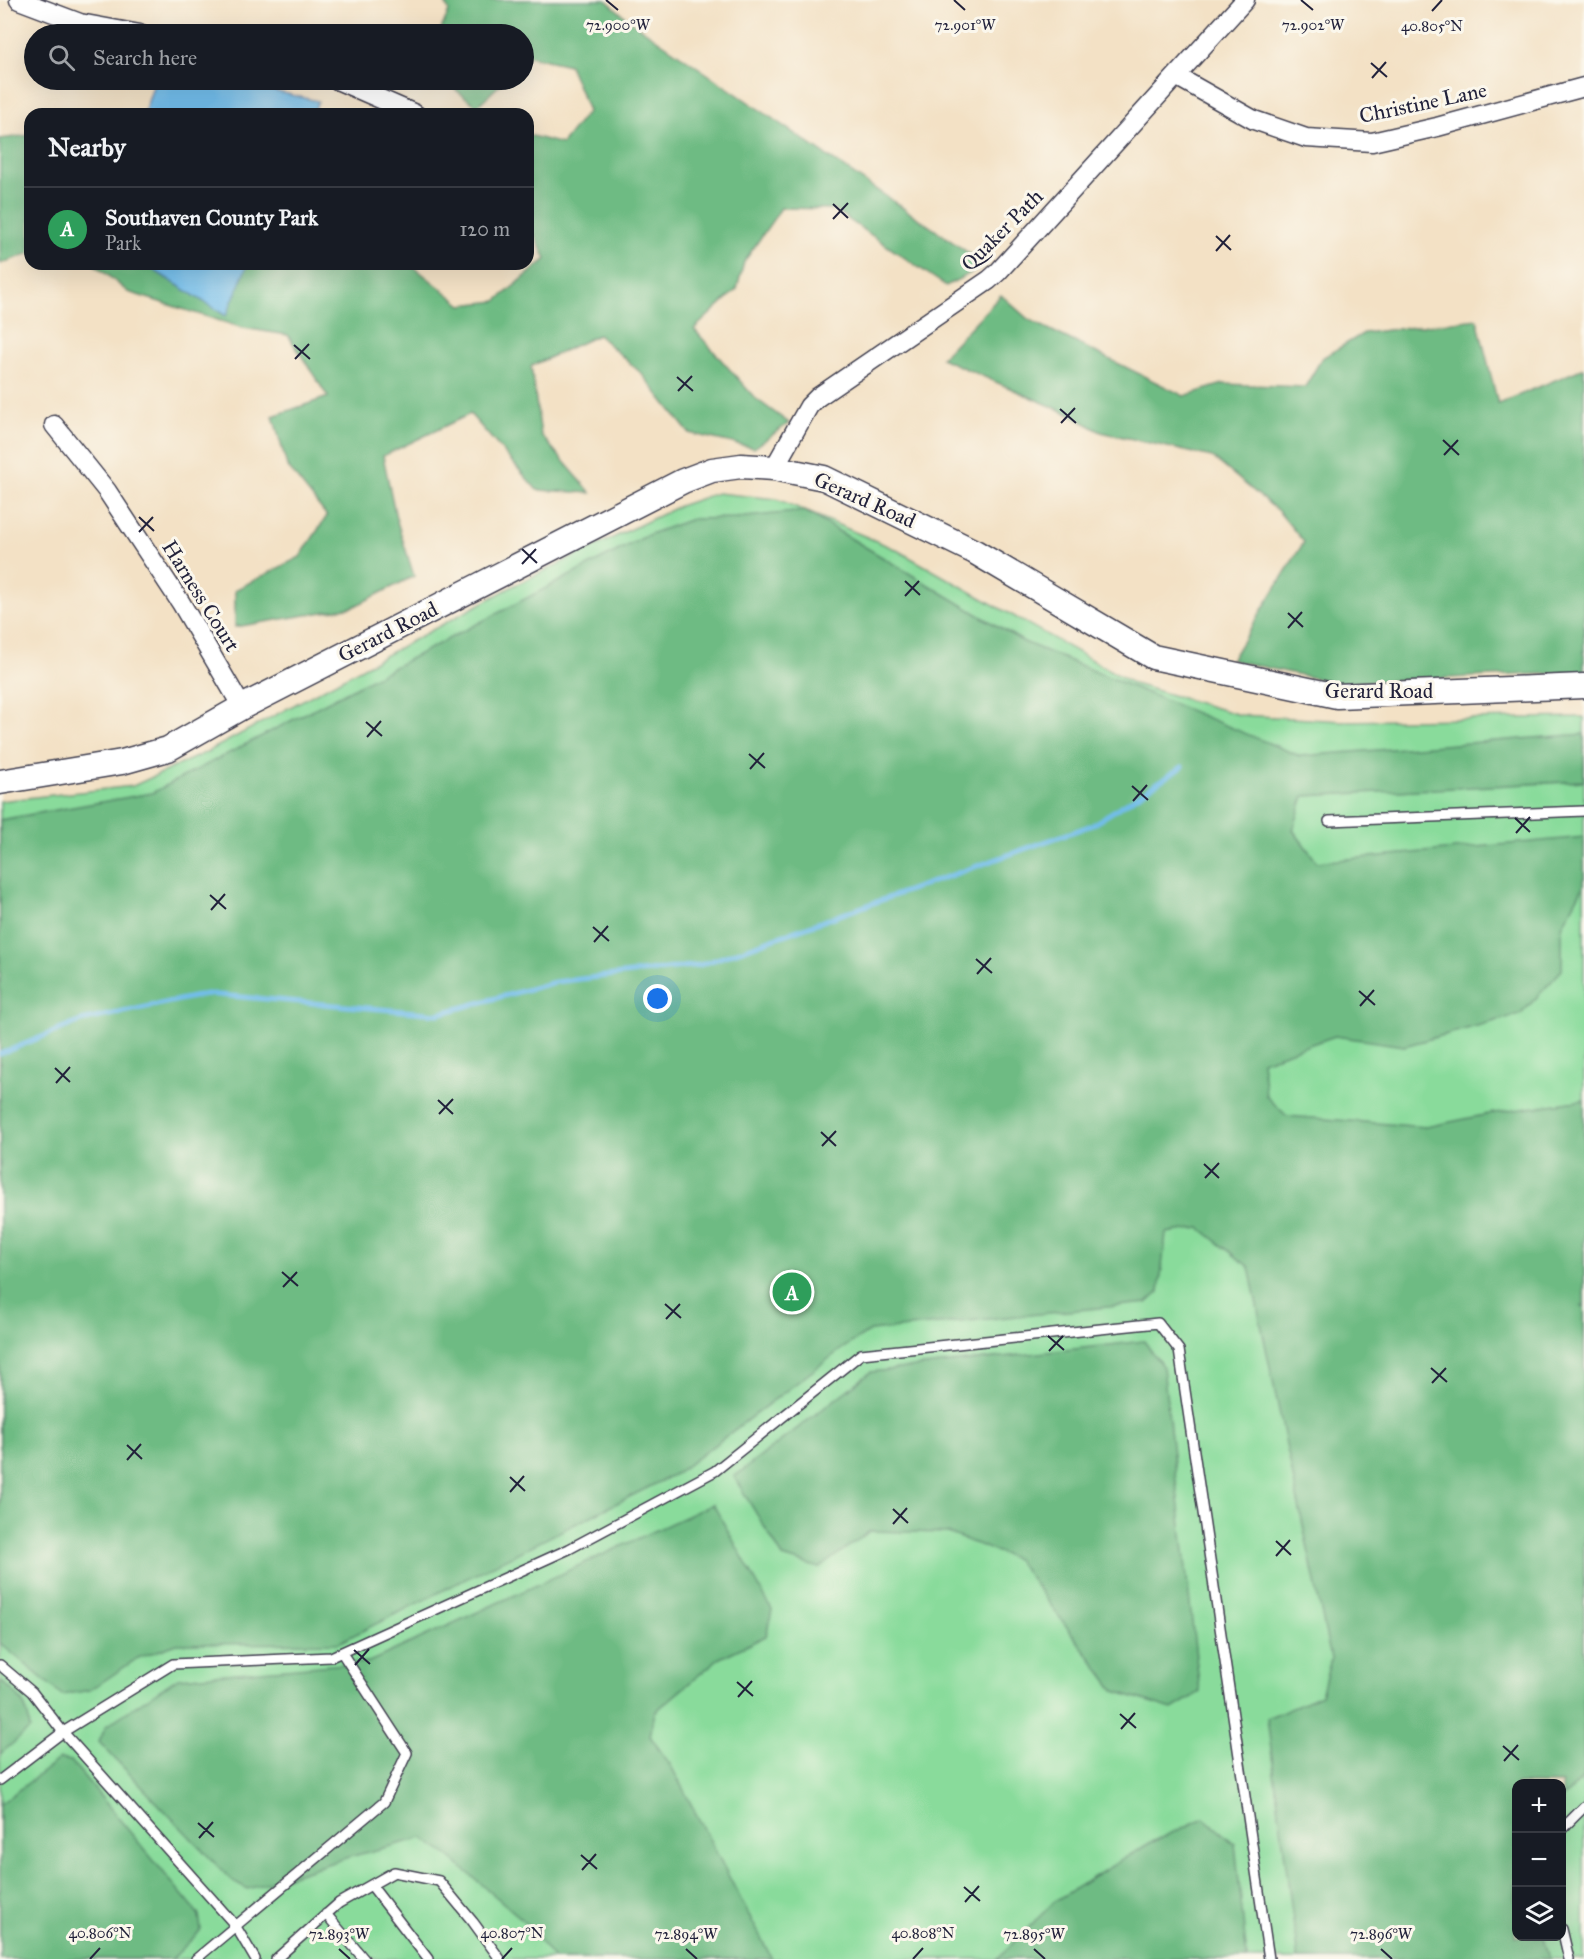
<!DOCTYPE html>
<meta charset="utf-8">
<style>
:root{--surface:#171b24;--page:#242831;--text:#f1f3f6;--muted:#9ea1a6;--line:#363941;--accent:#2563eb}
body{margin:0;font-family:"IM FELL Great Primer",serif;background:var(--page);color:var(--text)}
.controls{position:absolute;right:18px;bottom:18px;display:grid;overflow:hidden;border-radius:12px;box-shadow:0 6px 24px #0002}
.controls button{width:54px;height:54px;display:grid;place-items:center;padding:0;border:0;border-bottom:2px solid var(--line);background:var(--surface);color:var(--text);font:30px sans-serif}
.you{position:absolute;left:658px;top:999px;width:21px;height:21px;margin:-15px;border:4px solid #fff;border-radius:50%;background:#1a73e8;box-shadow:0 0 0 9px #1a73e833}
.badge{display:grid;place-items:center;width:39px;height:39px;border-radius:50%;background:var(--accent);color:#fff;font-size:20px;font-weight:700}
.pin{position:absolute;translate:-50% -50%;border:3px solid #fff;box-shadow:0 2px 6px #0006}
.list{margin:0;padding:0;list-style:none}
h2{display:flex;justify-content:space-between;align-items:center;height:78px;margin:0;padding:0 24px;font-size:26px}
h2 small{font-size:20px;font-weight:400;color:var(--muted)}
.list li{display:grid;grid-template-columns:39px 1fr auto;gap:18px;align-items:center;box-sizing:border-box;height:84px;padding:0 24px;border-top:2px solid var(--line)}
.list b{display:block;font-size:22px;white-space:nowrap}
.list p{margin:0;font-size:20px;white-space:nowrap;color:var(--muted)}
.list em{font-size:20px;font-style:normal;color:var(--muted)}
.icon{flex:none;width:33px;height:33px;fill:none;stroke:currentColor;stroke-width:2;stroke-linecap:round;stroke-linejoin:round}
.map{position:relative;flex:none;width:1584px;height:1959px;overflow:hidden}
.search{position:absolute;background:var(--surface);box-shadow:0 6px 24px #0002;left:24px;top:24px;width:510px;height:66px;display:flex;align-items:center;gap:15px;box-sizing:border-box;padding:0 21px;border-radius:33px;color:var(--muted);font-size:22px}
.panel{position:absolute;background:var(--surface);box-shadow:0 6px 24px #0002;left:24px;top:108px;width:510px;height:162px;border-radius:18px}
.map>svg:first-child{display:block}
.green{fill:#89db9b;stroke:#567e6b;stroke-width:1.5;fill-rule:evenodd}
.forest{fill:#6ebb83;stroke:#486e5f;stroke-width:1.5}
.water{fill:#72bdeb;stroke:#4a7093;stroke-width:1.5}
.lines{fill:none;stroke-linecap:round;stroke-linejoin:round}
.stream{stroke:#72bdeb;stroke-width:5}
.lane-casing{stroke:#413f50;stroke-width:12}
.street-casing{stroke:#413f50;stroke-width:21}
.secondary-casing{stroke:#413f50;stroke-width:27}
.lane{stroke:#fff;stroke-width:9}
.street{stroke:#fff;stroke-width:18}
.secondary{stroke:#fff;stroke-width:24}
.ticks{fill:none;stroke:#22223b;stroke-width:2}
.labels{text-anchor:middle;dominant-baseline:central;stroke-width:6;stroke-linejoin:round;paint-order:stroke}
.street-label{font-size:21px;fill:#22223b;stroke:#fbf7ec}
.ticks-label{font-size:15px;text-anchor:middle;fill:#22223b;stroke:#fbf7ec;stroke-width:6;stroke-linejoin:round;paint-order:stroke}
</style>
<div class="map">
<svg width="1584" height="1959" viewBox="0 0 1584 1959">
<rect width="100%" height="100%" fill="#fbf7ec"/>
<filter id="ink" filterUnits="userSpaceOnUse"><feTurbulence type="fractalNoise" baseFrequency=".0167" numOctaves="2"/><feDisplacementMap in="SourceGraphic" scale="12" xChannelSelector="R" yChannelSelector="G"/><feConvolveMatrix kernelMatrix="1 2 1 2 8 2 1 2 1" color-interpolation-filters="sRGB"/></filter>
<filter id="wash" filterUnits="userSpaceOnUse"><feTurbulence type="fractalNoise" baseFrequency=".008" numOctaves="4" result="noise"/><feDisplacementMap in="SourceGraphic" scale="24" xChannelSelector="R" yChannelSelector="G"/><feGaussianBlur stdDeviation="1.35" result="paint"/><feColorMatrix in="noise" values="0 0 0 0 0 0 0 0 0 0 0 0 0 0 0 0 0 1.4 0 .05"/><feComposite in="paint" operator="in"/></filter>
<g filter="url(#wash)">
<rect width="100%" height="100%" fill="#f3e1c5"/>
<path class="green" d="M 717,493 L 777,499 L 895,549 L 1134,684 L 1240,715 L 1343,721 L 1584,717 L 1584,1959 L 0,1959 L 0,801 L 133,786 L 209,751 L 515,585 L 679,506 ZM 1516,1784 L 1562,1784 L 1562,1936 L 1516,1936 Z"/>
<path class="forest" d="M 444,0 L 606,0 L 629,20 L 986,265 L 946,286 L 833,209 L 781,208 L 744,262 L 737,289 L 694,329 L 755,398 L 789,423 L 754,448 L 689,433 L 641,373 L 598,335 L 531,366 L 541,435 L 591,493 L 537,490 L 470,414 L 383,456 L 396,518 L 414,576 L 353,607 L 235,627 L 235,590 L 300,557 L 327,516 L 287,466 L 273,416 L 328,397 L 288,335 L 243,328 L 128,292 L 94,264 L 410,264 L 462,305 L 496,301 L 546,259 L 528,222 L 528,135 L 562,144 L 588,111 L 569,65 L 529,56 L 524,61 L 524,34 L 439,34 L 449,11 Z
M 443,80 L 505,80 L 477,106 Z
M 30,135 L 30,253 L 0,264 L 0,139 Z
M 1001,295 L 1028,319 L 1184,396 L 1223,384 L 1305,387 L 1322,358 L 1364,333 L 1477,319 L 1498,404 L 1584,368 L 1584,672 L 1337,683 L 1231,660 L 1304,542 L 1278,511 L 1212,457 L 1101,432 L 1069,414 L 941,358 Z
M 805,511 L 1024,642 L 1300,756 L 1584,734 L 1584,781 L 1304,796 L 1293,830 L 1317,862 L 1584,837 L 1584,885 L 1562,927 L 1562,970 L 1521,1014 L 1404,1046 L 1335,1036 L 1262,1061 L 1266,1096 L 1287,1116 L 1426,1127 L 1494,1113 L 1584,1100 L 1584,1305 L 1581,1306 L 1584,1307 L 1584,1778 L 1562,1798 L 1562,1784 L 1516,1784 L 1516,1936 L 1544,1937 L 1550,1959 L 1298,1959 L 1267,1718 L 1321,1695 L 1331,1659 L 1249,1267 L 1200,1228 L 1166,1233 L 1159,1292 L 1147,1303 L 870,1331 L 843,1348 L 677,1473 L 338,1643 L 177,1644 L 138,1658 L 90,1690 L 62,1695 L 0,1643 L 0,820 L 152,793 L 650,534 L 692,519 L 735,518 Z
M 1144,1341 L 1163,1367 L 1200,1692 L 1172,1709 L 1115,1691 L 1016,1559 L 948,1533 L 870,1531 L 819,1568 L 783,1557 L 734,1477 L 871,1372 Z
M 713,1504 L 772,1610 L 766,1636 L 718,1659 L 655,1712 L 650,1736 L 671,1766 L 772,1959 L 554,1959 L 522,1919 L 446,1854 L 422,1838 L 349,1857 L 248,1889 L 231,1880 L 99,1742 L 106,1726 L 178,1678 L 369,1662 Z
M 0,1680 C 19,1695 28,1704 30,1729 L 0,1754 Z
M 60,1759 L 71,1761 L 199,1915 L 201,1930 L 172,1959 L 0,1959 L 0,1804 Z
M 1204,1818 L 1235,1844 L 1247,1959 L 997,1959 L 1056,1900 L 1148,1844 Z"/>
<path class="water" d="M 155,80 L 226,80 L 318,101 L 313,114 L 144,114 Z
M 144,264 L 248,264 L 226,316 Z"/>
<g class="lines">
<path class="stream" d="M 0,1054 L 81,1021 L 207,994 L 438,1014 L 555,982 L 700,965 L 1092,825 L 1182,767"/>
</g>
</g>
<g filter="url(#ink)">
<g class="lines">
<defs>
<path id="lane" d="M 1329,821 L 1584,811
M 0,1665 L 32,1692 L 63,1732 L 235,1925 L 255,1959
M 0,1780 L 63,1732 L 173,1664 L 331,1657 L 569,1549 L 715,1471 L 861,1354 L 1158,1323 L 1179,1350 L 1269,1959
M 1562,1829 L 1584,1807
M 371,1885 L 428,1959
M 326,1914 L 364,1959
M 1562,1929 L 1569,1959
M 196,1959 L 384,1802 L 407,1753 L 342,1653
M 276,1959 L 339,1903 L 394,1872 L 439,1881 L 473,1922 L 500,1959"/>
<path id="street" d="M 19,0 L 80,23 L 140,34
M 1176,76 L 1254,120 L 1306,138 L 1372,142 L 1437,127 L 1584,87
M 337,80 L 415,114
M 54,425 L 107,491 L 181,603 L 242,707
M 774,468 L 809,406 L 818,397 L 989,280 L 998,272 L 1245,0"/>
<path id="secondary" d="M 0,782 L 122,762 L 168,749 L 242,707 L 683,481 L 712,470 L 741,466 L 774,468 L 824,478 L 975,552 L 1153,657 L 1337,696 L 1584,686"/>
</defs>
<use href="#lane" class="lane-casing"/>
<use href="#street" class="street-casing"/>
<use href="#secondary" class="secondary-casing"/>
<use href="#lane" class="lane"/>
<use href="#street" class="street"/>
<use href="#secondary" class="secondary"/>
</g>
</g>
<path class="ticks" d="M 606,0 L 618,10M 954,0 L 965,10M 1301,0 L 1313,10M 1432,11 L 1442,0M 1371,63 L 1387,77M 1372,78 L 1386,62M 833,204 L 848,218M 833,219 L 848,203M 1216,236 L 1231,250M 1216,251 L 1230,235M 294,345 L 310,359M 295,359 L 309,344M 677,377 L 693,391M 678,391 L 692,376M 1060,409 L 1076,423M 1061,423 L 1075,408M 1443,440 L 1459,455M 1444,455 L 1458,440M 139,517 L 154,531M 139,532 L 153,517M 522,549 L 537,563M 522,564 L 536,549M 905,581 L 920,595M 905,596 L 919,581M 1288,613 L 1303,627M 1288,628 L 1302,612M 366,722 L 382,736M 367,737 L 381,721M 749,754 L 765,768M 750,769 L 764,753M 1132,786 L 1148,800M 1133,801 L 1147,785M 1515,818 L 1530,832M 1516,833 L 1530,817M 210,895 L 226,909M 211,910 L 225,894M 593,927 L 609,941M 594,942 L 608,926M 976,959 L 992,973M 977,974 L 991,958M 1359,991 L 1375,1005M 1360,1006 L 1374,990M 55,1068 L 70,1082M 56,1083 L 70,1067M 438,1100 L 453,1114M 439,1114 L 453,1099M 821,1132 L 836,1146M 822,1146 L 836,1131M 1204,1164 L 1219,1178M 1205,1178 L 1219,1163M 282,1272 L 298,1286M 283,1287 L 297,1272M 665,1304 L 681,1318M 666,1319 L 680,1304M 1048,1336 L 1064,1350M 1049,1351 L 1063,1336M 1431,1368 L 1447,1382M 1432,1383 L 1446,1368M 127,1445 L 142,1459M 127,1460 L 141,1444M 510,1477 L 525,1491M 510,1492 L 524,1476M 893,1509 L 908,1523M 893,1524 L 907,1508M 1276,1541 L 1291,1555M 1276,1556 L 1290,1540M 354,1650 L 370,1664M 355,1665 L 369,1649M 737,1682 L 753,1696M 738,1697 L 752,1681M 1120,1714 L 1136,1728M 1121,1729 L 1135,1713M 1503,1746 L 1519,1760M 1504,1761 L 1518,1745M 198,1823 L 214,1837M 199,1838 L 213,1822M 581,1855 L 597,1869M 582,1870 L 596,1854M 964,1887 L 980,1901M 965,1902 L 979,1886M 339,1949 L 350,1959M 686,1949 L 697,1959M 1034,1949 L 1045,1959M 1381,1949 L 1392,1959M 90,1959 L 100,1948M 502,1959 L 512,1948M 913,1959 L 923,1948"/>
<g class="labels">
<g class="street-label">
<text transform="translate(1423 103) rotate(-12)">Christine Lane</text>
<text transform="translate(1002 230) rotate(-45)">Quaker Path</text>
<text transform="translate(865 500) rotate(24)">Gerard Road</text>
<text transform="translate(201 596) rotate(58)">Harness Court</text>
<text transform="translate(388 632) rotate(-27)">Gerard Road</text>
<text x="1379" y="691">Gerard Road</text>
</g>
</g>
<g class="ticks-label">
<text x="618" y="30">72.900°W</text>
<text x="965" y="30">72.901°W</text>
<text x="1313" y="30">72.902°W</text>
<text x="1432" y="31">40.805°N</text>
<text x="100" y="1938">40.806°N</text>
<text x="512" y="1938">40.807°N</text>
<text x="923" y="1938">40.808°N</text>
<text x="339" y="1939">72.893°W</text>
<text x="686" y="1939">72.894°W</text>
<text x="1034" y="1939">72.895°W</text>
<text x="1381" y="1939">72.896°W</text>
</g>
</svg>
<div class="controls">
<button>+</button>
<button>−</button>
<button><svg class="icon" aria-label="layers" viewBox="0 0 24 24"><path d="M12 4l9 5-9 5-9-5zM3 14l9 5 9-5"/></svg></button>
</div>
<div class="you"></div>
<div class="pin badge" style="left:792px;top:1292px;background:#2e9e5b">A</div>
<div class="search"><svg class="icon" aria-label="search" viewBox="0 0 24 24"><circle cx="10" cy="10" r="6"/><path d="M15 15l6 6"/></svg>Search here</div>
<section class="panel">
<h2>Nearby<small></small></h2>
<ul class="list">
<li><span class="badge" style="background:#2e9e5b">A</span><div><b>Southaven County Park</b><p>Park</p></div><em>120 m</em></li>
</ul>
</section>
</div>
